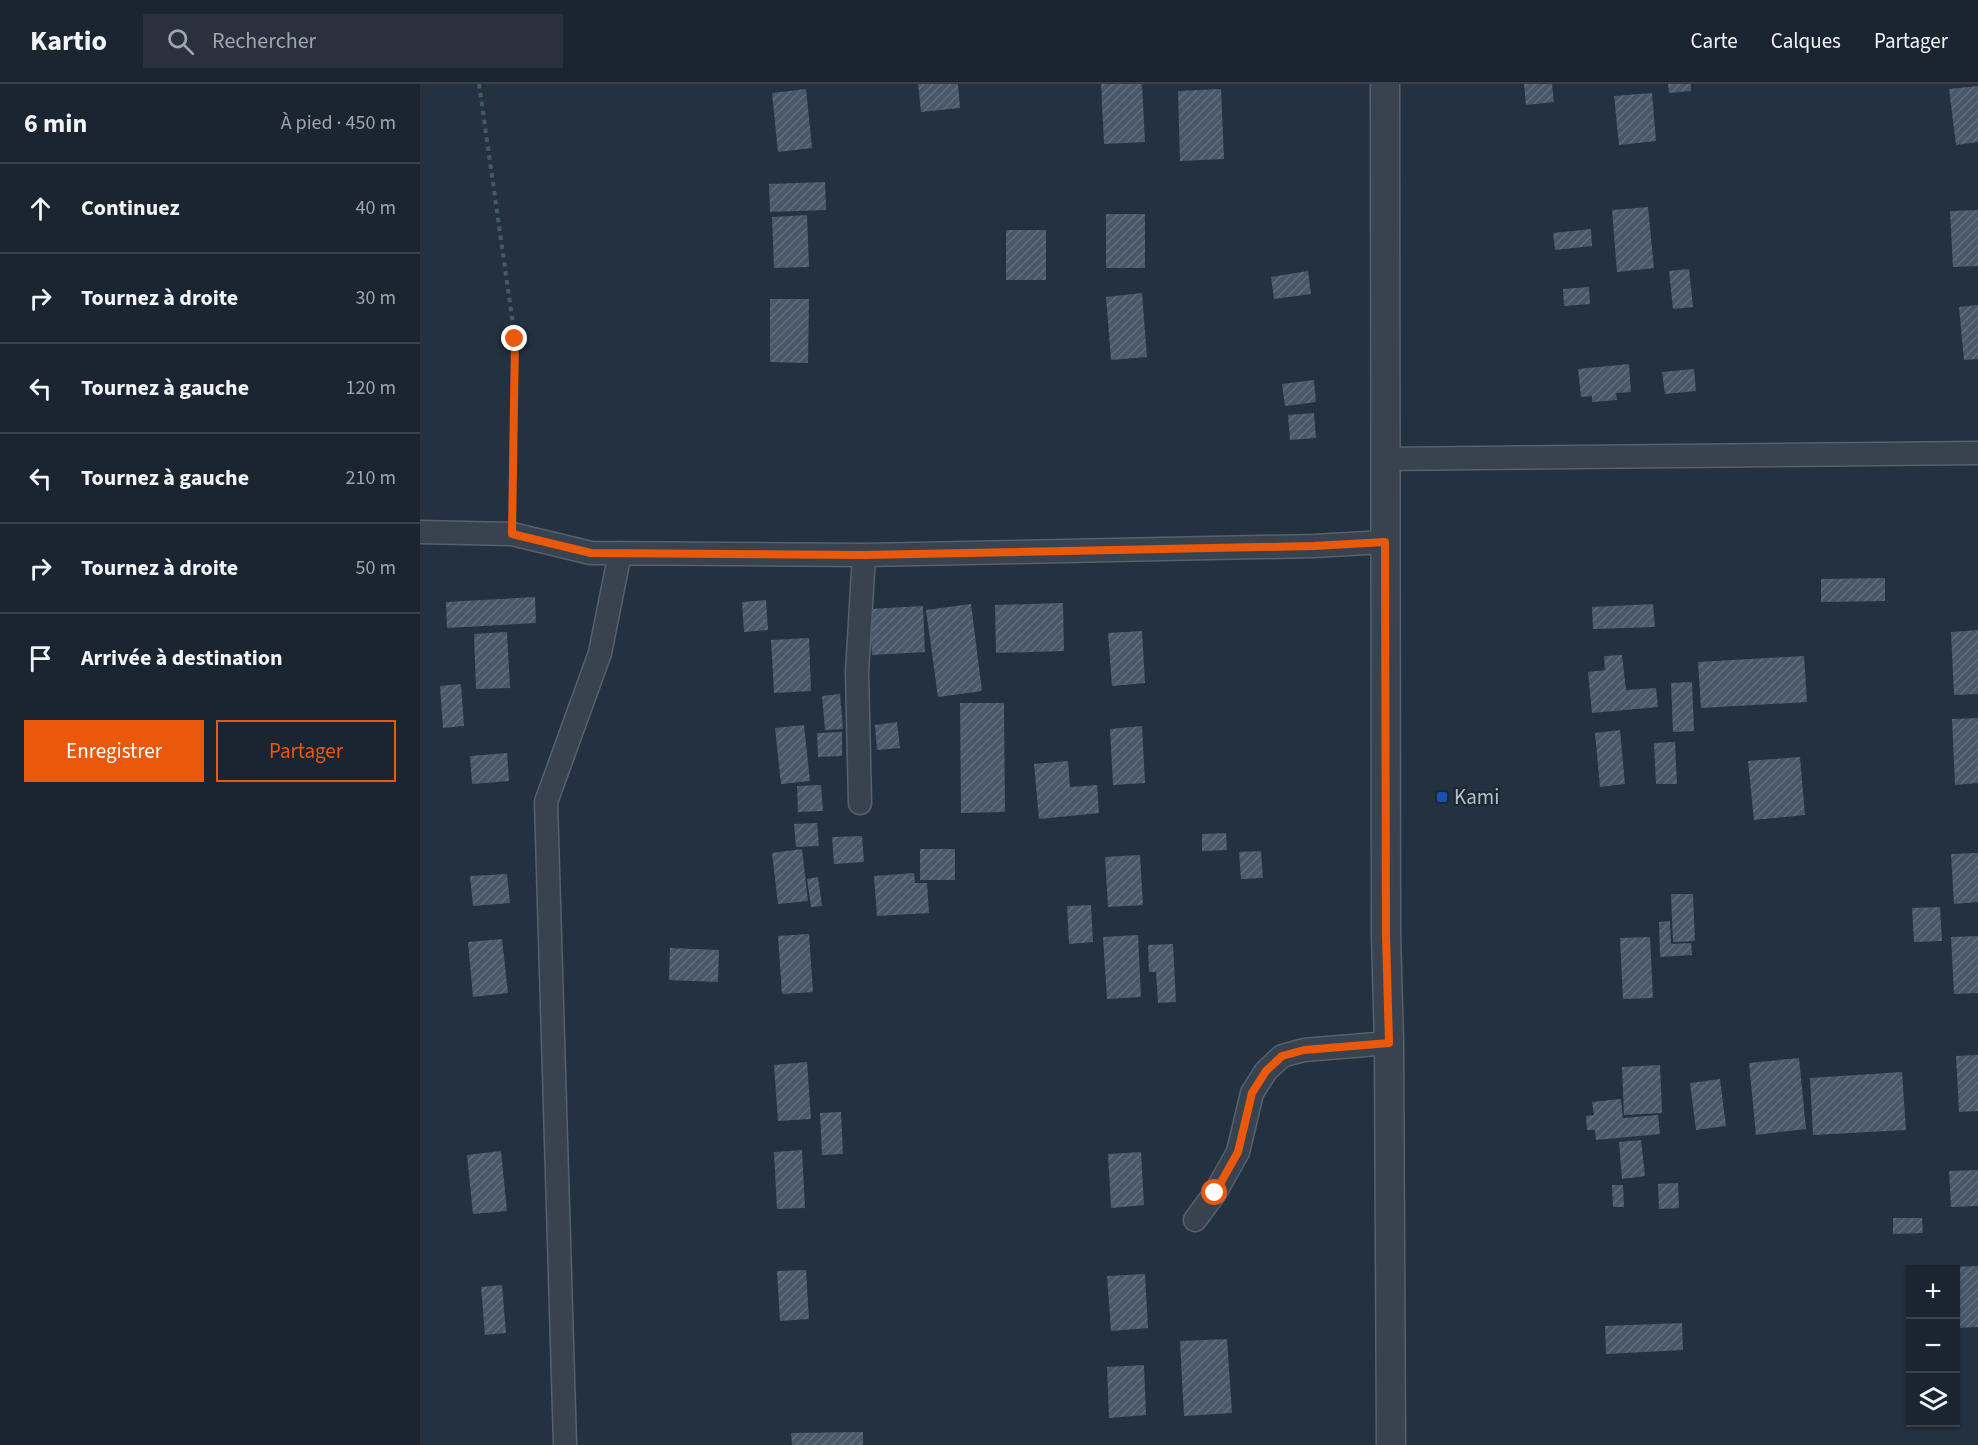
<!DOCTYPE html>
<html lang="fr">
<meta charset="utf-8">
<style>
:root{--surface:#1b2531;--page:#28313d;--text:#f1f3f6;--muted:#a0a5ab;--line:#39424d;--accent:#ea580c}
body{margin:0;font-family:"Source Sans 3",sans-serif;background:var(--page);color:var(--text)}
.controls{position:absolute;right:18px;bottom:18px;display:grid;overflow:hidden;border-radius:0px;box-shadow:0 2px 4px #0004}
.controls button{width:54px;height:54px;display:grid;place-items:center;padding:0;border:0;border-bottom:2px solid var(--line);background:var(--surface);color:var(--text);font:30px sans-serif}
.stop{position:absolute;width:18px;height:18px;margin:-14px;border:4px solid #ea580c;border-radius:50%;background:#fff}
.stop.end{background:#ea580c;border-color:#fff;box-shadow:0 2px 6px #0008}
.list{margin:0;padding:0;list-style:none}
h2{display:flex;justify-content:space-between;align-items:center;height:78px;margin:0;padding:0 24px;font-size:26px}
h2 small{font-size:20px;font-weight:400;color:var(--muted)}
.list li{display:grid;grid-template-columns:39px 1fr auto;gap:18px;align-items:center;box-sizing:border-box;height:90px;padding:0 24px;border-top:2px solid var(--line)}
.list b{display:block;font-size:22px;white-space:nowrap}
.list em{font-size:20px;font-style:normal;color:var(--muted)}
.actions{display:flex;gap:12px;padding:18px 24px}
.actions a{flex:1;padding:14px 0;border:2px solid var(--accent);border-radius:0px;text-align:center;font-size:21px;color:var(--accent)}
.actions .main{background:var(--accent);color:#fff}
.icon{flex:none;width:33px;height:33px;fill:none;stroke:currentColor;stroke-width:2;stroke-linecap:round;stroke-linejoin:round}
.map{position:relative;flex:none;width:1558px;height:1361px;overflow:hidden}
header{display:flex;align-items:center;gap:36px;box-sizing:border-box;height:84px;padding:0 30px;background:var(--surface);border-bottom:2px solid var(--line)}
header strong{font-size:28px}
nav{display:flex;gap:33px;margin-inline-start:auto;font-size:21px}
.search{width:420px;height:54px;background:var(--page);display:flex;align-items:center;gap:15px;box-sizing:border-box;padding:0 21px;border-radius:0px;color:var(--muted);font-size:22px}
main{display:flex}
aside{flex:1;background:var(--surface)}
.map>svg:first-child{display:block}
.building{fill:url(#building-hatch)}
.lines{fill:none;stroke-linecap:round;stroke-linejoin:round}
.minor-casing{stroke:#56616e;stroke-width:25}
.tertiary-casing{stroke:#56616e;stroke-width:31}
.path{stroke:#445c5e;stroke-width:4;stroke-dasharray:4.5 4.5;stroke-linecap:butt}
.minor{stroke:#394350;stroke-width:22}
.tertiary{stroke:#394350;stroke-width:28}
.route{stroke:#ea580c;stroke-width:8}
.transit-dot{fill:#1a4fb4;stroke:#1d2835;stroke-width:2}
.labels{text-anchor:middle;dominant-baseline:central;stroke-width:4.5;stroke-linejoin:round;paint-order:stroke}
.poi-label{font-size:21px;fill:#b5becb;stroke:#1d2835;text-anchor:start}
</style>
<header>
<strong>Kartio</strong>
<div class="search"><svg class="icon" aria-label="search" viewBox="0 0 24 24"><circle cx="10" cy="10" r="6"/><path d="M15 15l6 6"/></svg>Rechercher</div>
<nav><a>Carte</a><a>Calques</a><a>Partager</a></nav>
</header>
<main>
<aside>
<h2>6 min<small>À pied · 450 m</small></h2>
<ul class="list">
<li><svg class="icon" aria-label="ahead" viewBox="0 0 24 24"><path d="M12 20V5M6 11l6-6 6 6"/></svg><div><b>Continuez</b></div><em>40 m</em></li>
<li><svg class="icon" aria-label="right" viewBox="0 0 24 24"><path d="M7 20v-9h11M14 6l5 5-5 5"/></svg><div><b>Tournez à droite</b></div><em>30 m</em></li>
<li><svg class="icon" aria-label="left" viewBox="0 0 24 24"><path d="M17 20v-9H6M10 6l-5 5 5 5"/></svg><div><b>Tournez à gauche</b></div><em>120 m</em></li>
<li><svg class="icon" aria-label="left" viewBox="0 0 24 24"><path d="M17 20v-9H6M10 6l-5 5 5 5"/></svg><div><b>Tournez à gauche</b></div><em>210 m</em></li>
<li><svg class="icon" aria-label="right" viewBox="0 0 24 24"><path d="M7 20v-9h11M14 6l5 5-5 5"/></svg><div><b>Tournez à droite</b></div><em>50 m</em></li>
<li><svg class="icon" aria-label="arrive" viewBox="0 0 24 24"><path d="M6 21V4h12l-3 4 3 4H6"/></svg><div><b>Arrivée à destination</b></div></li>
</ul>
<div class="actions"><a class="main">Enregistrer</a><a>Partager</a></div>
</aside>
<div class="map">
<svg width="1558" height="1361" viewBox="0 0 1558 1361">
<defs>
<pattern id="building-hatch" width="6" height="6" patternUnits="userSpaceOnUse" patternTransform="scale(1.5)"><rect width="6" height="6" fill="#4a586a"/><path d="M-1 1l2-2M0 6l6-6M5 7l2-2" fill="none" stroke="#626e7e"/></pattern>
</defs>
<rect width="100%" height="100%" fill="#243141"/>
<path class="building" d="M 498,0 L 538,0 L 540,24 L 501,28 Z
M 681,0 L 722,0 L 725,58 L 684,60 Z
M 1104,0 L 1132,0 L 1134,18 L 1106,21 Z
M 1248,0 L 1271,0 L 1271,7 L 1249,9 Z
M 1558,2 L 1558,58 L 1536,61 L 1529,5 Z
M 386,5 L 392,64 L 358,68 L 352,9 Z
M 801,5 L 804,75 L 760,77 L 758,7 Z
M 1232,9 L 1236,57 L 1199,61 L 1194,12 Z
M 405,98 L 406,126 L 350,128 L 349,100 Z
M 1228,123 L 1234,184 L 1197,188 L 1192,126 Z
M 1558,126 L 1558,182 L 1533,183 L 1530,127 Z
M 686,130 L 725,130 L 725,184 L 686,184 Z
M 387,131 L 389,183 L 354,184 L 352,133 Z
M 1171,145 L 1172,162 L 1135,166 L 1133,149 Z
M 586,146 L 626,146 L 626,196 L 586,196 Z
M 1269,185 L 1273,223 L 1253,225 L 1249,187 Z
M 888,187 L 891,210 L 854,215 L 851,193 Z
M 1169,203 L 1170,220 L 1144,222 L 1143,205 Z
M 722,209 L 727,273 L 691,276 L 686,213 Z
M 350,215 L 389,215 L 388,279 L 350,278 Z
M 1558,221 L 1558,275 L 1544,276 L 1539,223 Z
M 1209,280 L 1211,308 L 1196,309 L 1197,316 L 1172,318 L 1172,312 L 1161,313 L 1158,285 Z
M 1274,285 L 1276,307 L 1245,310 L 1242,288 Z
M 894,296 L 896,318 L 865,322 L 862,300 Z
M 894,329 L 896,354 L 870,356 L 868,331 Z
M 1465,494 L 1465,517 L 1401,518 L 1401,495 Z
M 115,513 L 116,539 L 27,544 L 26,518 Z
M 346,516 L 348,546 L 324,548 L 322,518 Z
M 643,519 L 644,567 L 576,569 L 575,521 Z
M 551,520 L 562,607 L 518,613 L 506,526 Z
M 1233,520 L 1235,543 L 1173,545 L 1172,523 Z
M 503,522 L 505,568 L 452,571 L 449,525 Z
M 1558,546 L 1558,610 L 1534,611 L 1531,548 Z
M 722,547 L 725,599 L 692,602 L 688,549 Z
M 87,548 L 90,604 L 56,605 L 54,550 Z
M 389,554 L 391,607 L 354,609 L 351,556 Z
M 1202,571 L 1206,606 L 1236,604 L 1238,623 L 1172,629 L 1168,588 L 1185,586 L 1184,572 Z
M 1384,572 L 1387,618 L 1281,624 L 1278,578 Z
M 1272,598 L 1274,647 L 1253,648 L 1251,599 Z
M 41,600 L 44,642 L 23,644 L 20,602 Z
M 420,610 L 423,645 L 405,646 L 402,612 Z
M 540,619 L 584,619 L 585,728 L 541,729 Z
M 1558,634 L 1558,699 L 1535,701 L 1532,635 Z
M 477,638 L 480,664 L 457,666 L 455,641 Z
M 384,641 L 390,697 L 361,700 L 355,644 Z
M 722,642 L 725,699 L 693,701 L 690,645 Z
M 1200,646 L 1205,700 L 1180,703 L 1175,649 Z
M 422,648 L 422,672 L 398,673 L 397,649 Z
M 1255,658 L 1257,700 L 1236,700 L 1234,659 Z
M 87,669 L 89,697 L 52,700 L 50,672 Z
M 1380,673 L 1385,731 L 1334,736 L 1328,677 Z
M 648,677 L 650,703 L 677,701 L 679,729 L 619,735 L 614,680 Z
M 401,701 L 403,727 L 378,728 L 377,702 Z
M 397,739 L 399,762 L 376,763 L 374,740 Z
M 806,749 L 807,766 L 782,767 L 782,750 Z
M 442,752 L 444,778 L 414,780 L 412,753 Z
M 382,765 L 388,817 L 358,820 L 352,769 Z
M 500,765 L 535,765 L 535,796 L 500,796 Z
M 841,767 L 843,794 L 821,795 L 819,768 Z
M 1558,769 L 1558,818 L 1534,820 L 1531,770 Z
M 720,771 L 723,821 L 688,823 L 685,773 Z
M 494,789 L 495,799 L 507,799 L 509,829 L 457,832 L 454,792 Z
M 87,790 L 90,819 L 53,822 L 50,792 Z
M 398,793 L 402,822 L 391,823 L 387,795 Z
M 1251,810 L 1273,810 L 1275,857 L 1253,858 Z
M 671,821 L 673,858 L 649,860 L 647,822 Z
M 1520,823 L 1522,857 L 1494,858 L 1492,824 Z
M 1250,837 L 1251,860 L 1271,859 L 1272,871 L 1240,873 L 1239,838 Z
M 389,850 L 393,908 L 362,910 L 358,852 Z
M 718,851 L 721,913 L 687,915 L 683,853 Z
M 1558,852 L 1558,909 L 1534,910 L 1531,853 Z
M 1230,853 L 1233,914 L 1203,915 L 1200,854 Z
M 82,855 L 88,909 L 53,913 L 48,858 Z
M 753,860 L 756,918 L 738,919 L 736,888 L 729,888 L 728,861 Z
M 250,864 L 299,866 L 298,898 L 249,896 Z
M 1558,971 L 1558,1027 L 1539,1028 L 1536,972 Z
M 1379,974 L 1386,1045 L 1336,1051 L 1329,979 Z
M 387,978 L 391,1035 L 358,1037 L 354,981 Z
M 1240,981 L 1242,1029 L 1204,1031 L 1202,983 Z
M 1482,988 L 1486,1046 L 1393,1051 L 1390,994 Z
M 1300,995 L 1306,1042 L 1276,1046 L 1270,999 Z
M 1201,1015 L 1203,1034 L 1238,1031 L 1240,1050 L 1176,1056 L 1175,1046 L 1167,1046 L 1166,1032 L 1174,1031 L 1172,1018 Z
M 421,1028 L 423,1070 L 402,1071 L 400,1029 Z
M 1221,1056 L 1225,1092 L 1202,1095 L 1199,1058 Z
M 382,1066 L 385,1124 L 357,1125 L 354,1068 Z
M 81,1067 L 87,1127 L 53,1130 L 47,1071 Z
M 721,1068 L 724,1121 L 691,1124 L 688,1070 Z
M 1558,1086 L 1558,1122 L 1531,1123 L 1529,1087 Z
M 1258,1099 L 1259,1124 L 1239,1125 L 1238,1100 Z
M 1192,1101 L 1203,1101 L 1204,1123 L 1193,1123 Z
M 1473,1134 L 1502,1134 L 1503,1149 L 1473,1150 Z
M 1558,1182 L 1558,1243 L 1536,1244 L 1536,1186 L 1533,1186 L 1533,1183 Z
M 386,1186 L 389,1235 L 360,1237 L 357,1187 Z
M 725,1190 L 728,1244 L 691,1247 L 687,1192 Z
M 82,1201 L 86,1249 L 65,1251 L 61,1203 Z
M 1262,1239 L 1263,1266 L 1186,1270 L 1185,1242 Z
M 807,1255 L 812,1329 L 764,1332 L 760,1257 Z
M 724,1281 L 726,1331 L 689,1334 L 687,1283 Z
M 443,1348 L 443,1361 L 372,1361 L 371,1349 Z"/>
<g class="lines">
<defs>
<path id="minor" d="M 965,375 L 1558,369
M 0,448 L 92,450 L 171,469 L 444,471 L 894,462 L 965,458
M 440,719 L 437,588 L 444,471
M 775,1136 L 795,1109 L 818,1068 L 832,1009 L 846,987 L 862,972 L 884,966 L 969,959
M 145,1361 L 126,718 L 180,569 L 200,469"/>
<path id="tertiary" d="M 965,0 L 966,851 L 969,959 L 971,1361"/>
</defs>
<use href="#minor" class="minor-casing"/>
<use href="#tertiary" class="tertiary-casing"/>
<path class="path" d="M 59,0 L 95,255 L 93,426"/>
<use href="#minor" class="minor"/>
<use href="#tertiary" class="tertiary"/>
</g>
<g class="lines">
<path class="route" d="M 95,255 L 92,450 L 171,469 L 444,471 L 894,462 L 965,458 L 966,851 L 969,959 L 884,966 L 862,972 L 846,987 L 832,1009 L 818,1068 L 795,1109"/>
</g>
<rect class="transit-dot" x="1016" y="707" width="12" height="12" rx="3"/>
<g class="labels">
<g class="poi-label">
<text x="1034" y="713">Kami</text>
</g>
</g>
</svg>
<div class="controls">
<button>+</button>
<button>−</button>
<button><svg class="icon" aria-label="layers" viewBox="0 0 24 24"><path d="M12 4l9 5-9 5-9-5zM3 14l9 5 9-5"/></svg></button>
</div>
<div class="stop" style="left:795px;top:1109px"></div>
<div class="stop end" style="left:95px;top:255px"></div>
</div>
</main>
